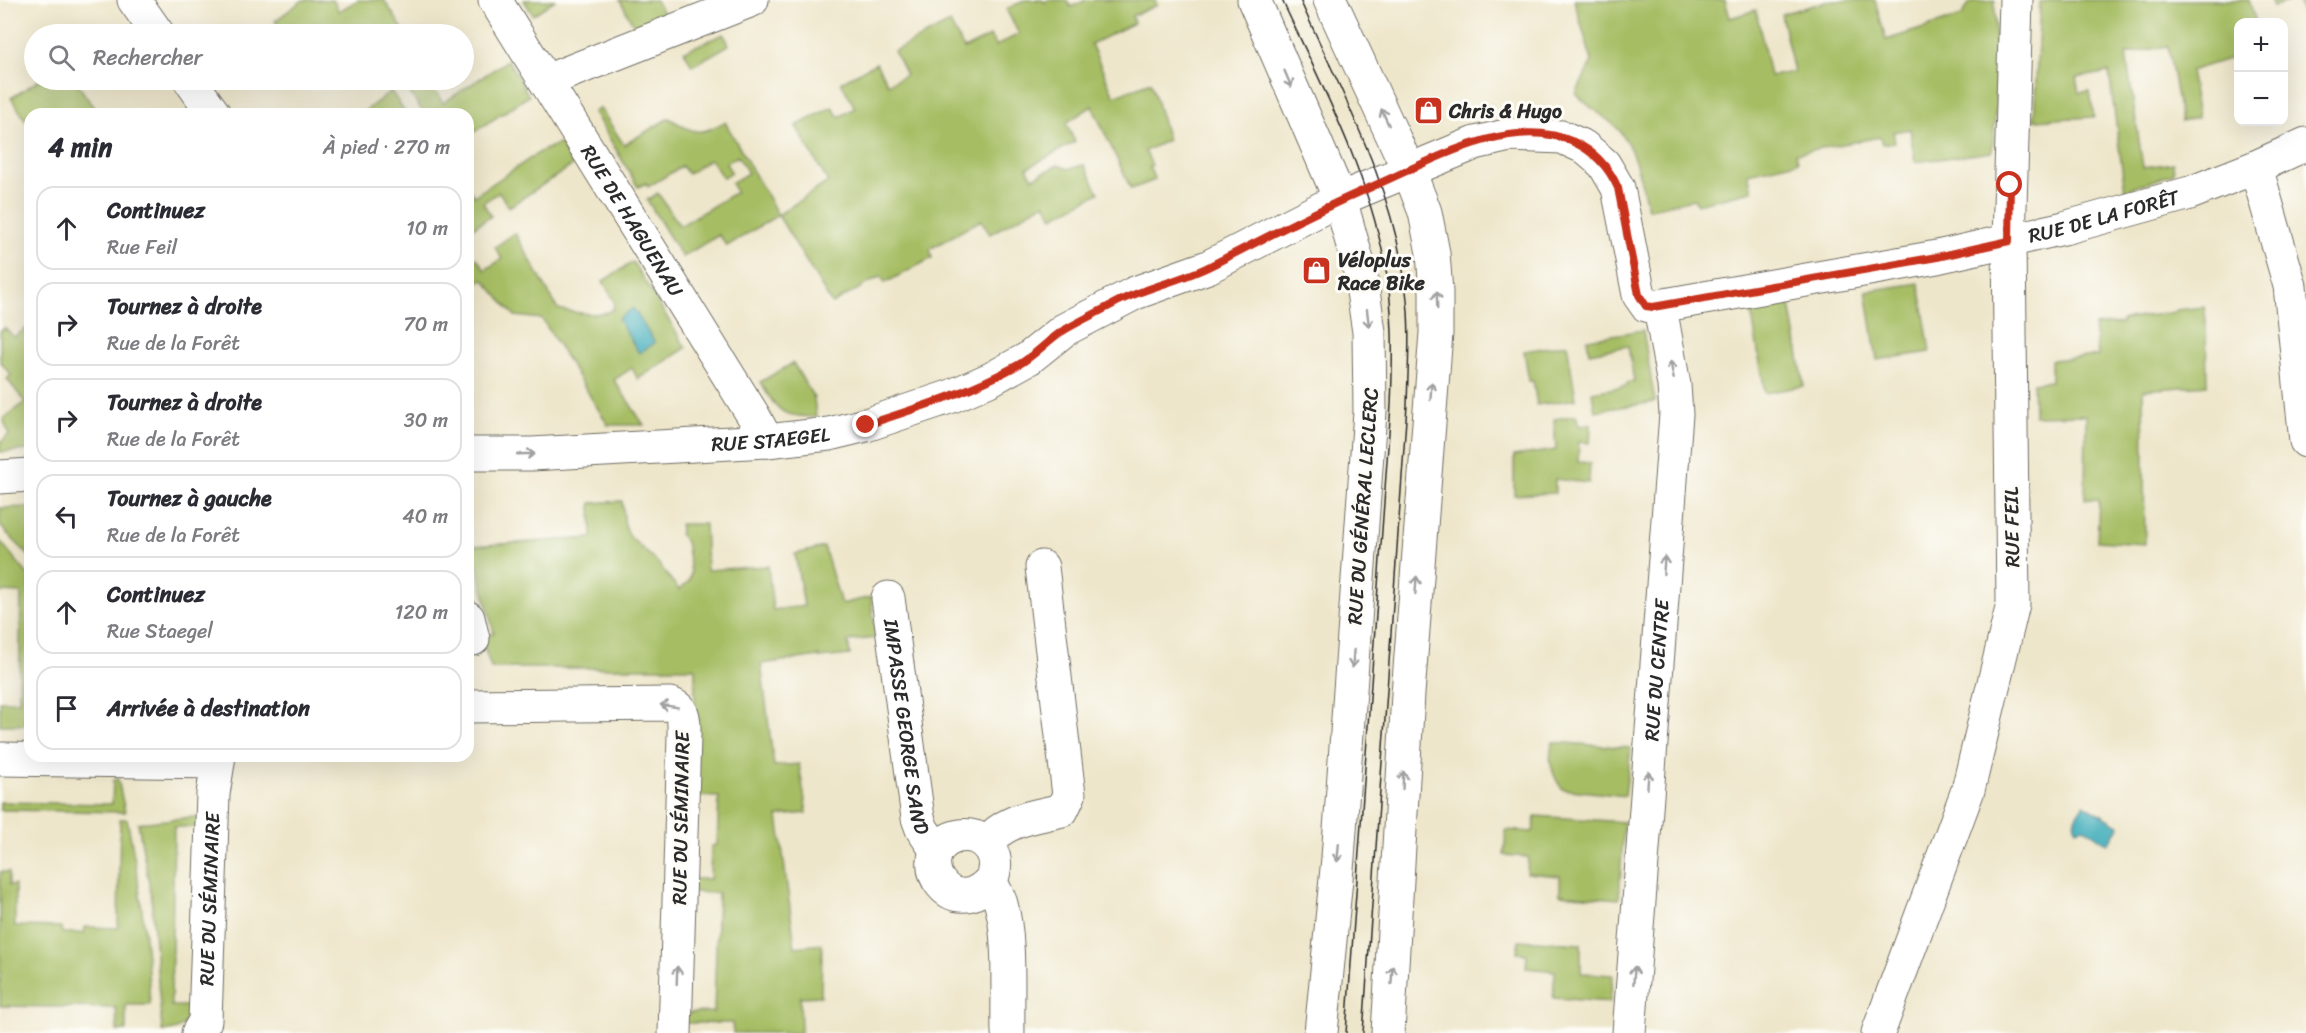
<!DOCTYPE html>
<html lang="fr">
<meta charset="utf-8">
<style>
:root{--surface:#fff;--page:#f2f2f3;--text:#2b2b33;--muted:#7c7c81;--line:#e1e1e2}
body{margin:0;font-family:Sriracha,sans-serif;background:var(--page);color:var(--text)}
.controls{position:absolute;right:18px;top:18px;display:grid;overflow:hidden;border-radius:12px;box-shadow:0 6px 24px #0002}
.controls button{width:54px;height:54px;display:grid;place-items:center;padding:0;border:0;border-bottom:2px solid var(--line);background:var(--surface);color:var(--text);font:30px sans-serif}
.stop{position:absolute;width:18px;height:18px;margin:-14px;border:4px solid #c8321e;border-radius:50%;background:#fff}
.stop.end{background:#c8321e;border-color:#fff;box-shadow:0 2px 6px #0008}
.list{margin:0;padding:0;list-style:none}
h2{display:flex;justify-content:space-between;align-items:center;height:78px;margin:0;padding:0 24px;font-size:26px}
h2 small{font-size:20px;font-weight:400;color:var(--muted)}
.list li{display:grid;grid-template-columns:39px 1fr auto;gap:18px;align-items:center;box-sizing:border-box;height:84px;margin:0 12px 12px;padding:0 12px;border:2px solid var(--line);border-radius:18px}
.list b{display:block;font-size:22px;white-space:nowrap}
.list p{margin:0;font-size:20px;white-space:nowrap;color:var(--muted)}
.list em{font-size:20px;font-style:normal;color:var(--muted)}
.icon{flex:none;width:33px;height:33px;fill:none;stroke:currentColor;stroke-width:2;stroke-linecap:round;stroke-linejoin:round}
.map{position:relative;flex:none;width:2306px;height:1033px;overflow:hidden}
.search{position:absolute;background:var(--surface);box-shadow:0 6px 24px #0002;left:24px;top:24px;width:450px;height:66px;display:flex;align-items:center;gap:15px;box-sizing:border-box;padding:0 21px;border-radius:33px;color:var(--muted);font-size:22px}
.panel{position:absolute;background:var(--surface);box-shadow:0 6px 24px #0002;left:24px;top:108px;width:450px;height:654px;border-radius:18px}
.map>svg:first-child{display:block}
.green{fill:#a6bd63;stroke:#687447;stroke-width:1.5}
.water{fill:#3cacb9;stroke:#346c72;stroke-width:1.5}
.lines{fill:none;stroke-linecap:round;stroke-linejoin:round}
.minor-casing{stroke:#6f6c63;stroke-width:35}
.major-casing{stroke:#6f6c63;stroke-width:35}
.minor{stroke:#fff;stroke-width:33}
.major{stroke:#fff;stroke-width:33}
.tram{stroke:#2b2b2b;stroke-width:1.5}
.oneway{stroke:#a0a0a0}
.route{stroke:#c8321e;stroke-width:8}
.labels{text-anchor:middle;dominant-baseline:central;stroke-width:6;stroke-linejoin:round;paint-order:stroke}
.poi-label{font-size:20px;font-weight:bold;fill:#2b2b2b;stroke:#fdfcf7;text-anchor:start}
.street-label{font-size:20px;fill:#2b2b2b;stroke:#fdfcf7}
</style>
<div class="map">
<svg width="2306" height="1033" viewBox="0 0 2306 1033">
<rect width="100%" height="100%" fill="#fdfcf7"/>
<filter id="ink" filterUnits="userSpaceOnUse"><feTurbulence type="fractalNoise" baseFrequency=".0167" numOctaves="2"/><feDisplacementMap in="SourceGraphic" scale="12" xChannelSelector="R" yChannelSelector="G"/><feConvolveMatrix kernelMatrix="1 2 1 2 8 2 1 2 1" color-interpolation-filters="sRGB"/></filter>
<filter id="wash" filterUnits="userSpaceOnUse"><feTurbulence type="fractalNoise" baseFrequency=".008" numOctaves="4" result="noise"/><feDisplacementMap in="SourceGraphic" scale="24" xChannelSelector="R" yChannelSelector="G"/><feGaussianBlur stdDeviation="1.35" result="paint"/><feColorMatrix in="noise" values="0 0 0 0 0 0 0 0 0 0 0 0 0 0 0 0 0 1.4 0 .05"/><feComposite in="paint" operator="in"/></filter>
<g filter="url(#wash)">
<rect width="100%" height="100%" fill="#eee6ca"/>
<path class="green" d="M 303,0 L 333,0 L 339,11 L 358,0 L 384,0 L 406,34 L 371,34 L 368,30 L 362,34 L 284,34 L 275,21 Z
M 524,0 L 555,0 L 533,15 Z
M 620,0 L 656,0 L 664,15 L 634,26 Z
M 1025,0 L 1042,0 L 1044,2 L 1049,0 L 1067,0 L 1071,7 L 1086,0 L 1155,0 L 1157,5 L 1132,16 L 1134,23 L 1091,44 L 1114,96 L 1151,82 L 1168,140 L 1145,151 L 1152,165 L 1149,167 L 1155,180 L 1131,189 L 1092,106 L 1066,123 L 1075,142 L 1027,168 L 1033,178 L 1058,165 L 1069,169 L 1084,165 L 1099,193 L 1053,217 L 1045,203 L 990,234 L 981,220 L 930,249 L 932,258 L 885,283 L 881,276 L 832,304 L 778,215 L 727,246 L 719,235 L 682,257 L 647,200 L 658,193 L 680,226 L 736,192 L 731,183 L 748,173 L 738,156 L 726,163 L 731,172 L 723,178 L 710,159 L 688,174 L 682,166 L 648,187 L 646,183 L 638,187 L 594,112 L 600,108 L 624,145 L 669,118 C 695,134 698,136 725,122 L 778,215 L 828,182 L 796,126 L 832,107 L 839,117 L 855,108 L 841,82 L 876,63 L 888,84 L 906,75 L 894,51 L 950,23 L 964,49 L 990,36 L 996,46 L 1019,34 L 1006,9 Z
M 1574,0 L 1725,0 L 1730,18 L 1756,10 L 1770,76 L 1794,72 L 1781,14 L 1833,0 L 1875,0 L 1886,40 L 1962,16 L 1970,2 L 1995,0 L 1996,106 L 1992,152 L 1915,162 L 1910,129 L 1893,132 L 1895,142 L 1882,144 L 1880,137 L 1796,153 L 1798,162 L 1748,173 L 1752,191 L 1697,204 L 1694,199 L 1648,209 C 1641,183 1636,152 1619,130 C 1609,119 1589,108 1576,94 L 1592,61 Z
M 2054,0 L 2249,0 L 2256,22 L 2238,22 L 2238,56 L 2190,71 L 2198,117 L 2181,122 L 2168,46 L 2126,54 L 2143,167 L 2173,163 L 2174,173 L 2125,191 L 2109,72 L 2076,78 L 2079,93 L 2090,91 L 2094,117 L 2034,120 L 2040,3 Z
M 2271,0 L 2306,0 L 2306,28 L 2299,0 L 2273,6 Z
M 724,34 L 729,45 L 692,66 L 684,51 Z
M 508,60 L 529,96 L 468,136 L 468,114 L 424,114 L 403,82 L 408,80 L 428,80 L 443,103 Z
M 39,80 L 75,80 L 98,114 L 30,114 L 30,127 L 11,98 Z
M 391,91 L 406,114 L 361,114 Z
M 560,143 L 573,165 L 509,207 L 499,192 L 483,203 L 491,216 L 468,231 L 468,187 L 474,196 L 540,152 Z
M 515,233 L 558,309 C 567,311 618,322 614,302 C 614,299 605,286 603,281 L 633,262 L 686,348 L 638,379 L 632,368 L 614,380 L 644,425 L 608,425 L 542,319 L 515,316 L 483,279 L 468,289 L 468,264 L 477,258 L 485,270 L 502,259 L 495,247 Z
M 1919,283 L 1930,352 L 1877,360 L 1866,291 Z
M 1790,304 L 1804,386 L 1765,393 L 1751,310 Z
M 2204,307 L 2206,320 L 2207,385 L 2143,390 L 2145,544 L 2097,541 L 2099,500 L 2085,499 L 2086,415 L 2034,416 L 2033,383 L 2051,381 L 2051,360 L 2098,356 L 2094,326 L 2122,323 L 2122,320 L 2175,312 L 2176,310 Z
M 30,326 L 30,450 L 0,452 L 0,443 L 9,434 L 3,419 L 25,402 L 7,379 L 11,375 L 0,361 L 0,331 L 5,328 L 14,337 Z
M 1643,330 L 1655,402 L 1595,411 L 1592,392 L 1627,386 L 1627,383 L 1634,381 L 1628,346 L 1589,353 L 1587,339 Z
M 1567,344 L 1576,399 L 1537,405 L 1533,381 L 1529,381 L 1524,351 Z
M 793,363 L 814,398 L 816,417 C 779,416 779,412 760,382 Z
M 1576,415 L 1579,426 L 1591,424 L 1590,443 L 1579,442 L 1578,462 L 1590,463 L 1589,483 L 1555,479 L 1555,493 L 1514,495 L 1514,456 L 1556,450 L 1554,419 Z
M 622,501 L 625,526 L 630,537 L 657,562 L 679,590 L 689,581 L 691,572 L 686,542 L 680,535 L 680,524 L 705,524 L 707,570 L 768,566 L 773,610 L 804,606 L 795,554 L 824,547 L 841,604 L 871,597 L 876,638 L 848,641 L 850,655 L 820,658 L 819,656 L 761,664 L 774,766 L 799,764 L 807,813 L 778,816 L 795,947 L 822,944 L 821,996 L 800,997 L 801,1033 L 733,1033 L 732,1023 L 680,1023 L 681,1013 L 714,1012 L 718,893 L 691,892 L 691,879 L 710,879 L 711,846 L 717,845 L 719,797 L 694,796 L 695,668 L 491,668 L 481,638 L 494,633 L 472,546 L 592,538 L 591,503 Z
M 30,507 L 30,557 L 0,526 L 0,508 Z
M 0,541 L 30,577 L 30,725 L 0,725 L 0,701 L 19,701 L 21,593 L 0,592 Z
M 1553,742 L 1631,748 L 1625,796 L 1562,789 C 1552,775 1547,759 1553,742 Z
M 118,779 L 125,812 L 0,810 L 0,802 L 112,804 L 113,780 Z
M 203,816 L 204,827 L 174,827 L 171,1006 L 194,1006 C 187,1023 181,1032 162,1031 L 151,895 L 138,823 Z
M 1535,816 L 1624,822 L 1619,899 L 1560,894 L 1560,876 L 1527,873 L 1528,857 L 1504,855 L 1506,830 L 1533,832 Z
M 120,819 L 127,819 C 140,881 147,943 150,1005 L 126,1005 L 126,1031 L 117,1031 L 116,1008 L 0,1006 L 0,872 L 9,872 L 9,885 L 15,885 L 15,926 L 61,927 L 62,933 L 84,933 L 85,927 L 118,928 Z
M 1519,940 L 1581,944 L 1581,973 L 1613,975 L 1610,1002 L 1553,998 L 1555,971 L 1526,968 L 1527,954 L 1517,953 Z"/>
<path class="water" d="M 633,308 L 655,343 L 639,353 L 618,319 Z
M 2084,804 L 2120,826 L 2108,844 L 2083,827 L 2077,829 C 2070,821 2079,812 2084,804 Z"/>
</g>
<g filter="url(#ink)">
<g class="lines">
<defs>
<g id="minor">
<path d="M 134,0 L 158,34"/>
<path id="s1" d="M 495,0 L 753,415 L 767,441"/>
<path d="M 190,80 L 214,114"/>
<path d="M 546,81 L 752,0"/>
<path d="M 2256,167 L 2290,286 L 2306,441"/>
<path id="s2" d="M 468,454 L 532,454 L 767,441 L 829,434 L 866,425 L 952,396 L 991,379 L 1029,358 L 1064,330 L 1135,293 L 1208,267 L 1340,199 L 1475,143 L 1510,135 L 1562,137 L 1584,147 L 1604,164 L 1618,188 L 1639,295 L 1646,305 L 1653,307 L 1937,257 L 2064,228 L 2190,193 L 2256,167 L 2306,144"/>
<path d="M 0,477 L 30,475"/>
<path id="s3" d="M 888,598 L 918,818 L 922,829 L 937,851"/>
<path d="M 468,618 L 473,639"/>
<path d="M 468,706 L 670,704 C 686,709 684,722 684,736 L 675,1033"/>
<path d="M 0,759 L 217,762"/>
<path d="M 986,844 C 1004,819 1034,817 1062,810 L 1069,795 L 1042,567"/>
<path d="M 991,880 C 953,924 911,861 948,840 C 957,835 965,834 975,837 C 988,842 997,856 994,870 C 994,875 991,878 992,883 C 994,890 999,897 1001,904 C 1011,939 1007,995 1008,1033"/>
<path id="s4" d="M 198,1033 L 205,1021 L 213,794 L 219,756"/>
<path id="s5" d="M 1629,1033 L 1676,414 L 1674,385 L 1660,307"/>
<path d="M 1878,1033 L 1968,790 L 2013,604 L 2009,241 L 2016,0"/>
</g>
<path id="major" d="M 1254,0 L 1340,199 L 1360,271 L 1369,332 L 1370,412 L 1338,858 L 1321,1033
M 1330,0 L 1409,171 L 1425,212 L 1433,253 L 1436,292 L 1436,333 L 1408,694 L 1388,1033"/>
</defs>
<use href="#minor" class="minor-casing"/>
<use href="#major" class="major-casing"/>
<use href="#minor" class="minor"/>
<use href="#major" class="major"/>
<path class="tram" d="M 1282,0 C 1321,84 1366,168 1384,259 C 1394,307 1393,357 1391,405 L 1346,1033
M 1300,0 C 1342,94 1394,187 1406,291 C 1411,329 1408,367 1407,405 L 1363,1033"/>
</g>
<defs><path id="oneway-shaft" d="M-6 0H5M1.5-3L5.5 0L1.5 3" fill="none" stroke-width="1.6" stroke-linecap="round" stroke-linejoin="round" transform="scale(1.5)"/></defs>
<g class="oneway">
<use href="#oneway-shaft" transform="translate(1288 79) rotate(67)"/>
<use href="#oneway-shaft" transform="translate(1385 117) rotate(-115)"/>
<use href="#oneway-shaft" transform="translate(1437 300) rotate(-92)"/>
<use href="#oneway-shaft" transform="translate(1368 318) rotate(83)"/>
<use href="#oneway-shaft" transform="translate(1672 370) rotate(-101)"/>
<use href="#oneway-shaft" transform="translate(1431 391) rotate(-86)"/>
<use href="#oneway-shaft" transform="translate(526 454) rotate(-2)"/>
<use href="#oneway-shaft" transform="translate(1664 565) rotate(-86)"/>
<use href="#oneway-shaft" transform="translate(1416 585) rotate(-86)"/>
<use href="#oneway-shaft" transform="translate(1353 659) rotate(94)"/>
<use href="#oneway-shaft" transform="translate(669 706) rotate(-171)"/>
<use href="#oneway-shaft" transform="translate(1403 780) rotate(-87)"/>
<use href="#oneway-shaft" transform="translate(1648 780) rotate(-86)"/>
<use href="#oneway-shaft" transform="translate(1338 853) rotate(95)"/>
<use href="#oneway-shaft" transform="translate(677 975) rotate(-88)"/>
<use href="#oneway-shaft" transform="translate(1392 975) rotate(-86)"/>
<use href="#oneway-shaft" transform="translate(1634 975) rotate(-86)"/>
</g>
</g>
<g class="lines" filter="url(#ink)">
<path class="route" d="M 866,425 C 918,408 970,392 1018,365 C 1034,356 1046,342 1061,332 C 1079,321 1099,312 1117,302 C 1147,287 1180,281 1210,266 C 1263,239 1315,211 1369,188 C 1411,170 1464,141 1509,135 C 1556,128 1598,143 1618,188 L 1639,295 L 1646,306 L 1653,307 L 1937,257 L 2009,241 L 2010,185"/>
</g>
<defs>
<symbol id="shop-square" viewBox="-11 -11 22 22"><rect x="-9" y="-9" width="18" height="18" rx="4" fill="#c8321e" stroke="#fdfcf7"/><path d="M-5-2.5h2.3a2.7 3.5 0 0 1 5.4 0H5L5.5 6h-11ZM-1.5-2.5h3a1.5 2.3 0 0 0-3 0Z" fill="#fff"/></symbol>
</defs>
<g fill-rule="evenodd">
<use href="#shop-square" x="1412" y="94" width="33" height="33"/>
<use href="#shop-square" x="1300" y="254" width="33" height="33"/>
</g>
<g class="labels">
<g class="poi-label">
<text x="1449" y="111">Chris &amp; Hugo</text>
<text x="1338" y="260">Véloplus<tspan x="1338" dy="23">Race Bike</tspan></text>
</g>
<g class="street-label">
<text stroke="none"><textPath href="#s2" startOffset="1828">RUE DE LA FORÊT</textPath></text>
<text stroke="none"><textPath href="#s1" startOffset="260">RUE DE HAGUENAU</textPath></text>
<text stroke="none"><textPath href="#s2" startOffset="303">RUE STAEGEL</textPath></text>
<text transform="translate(1363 506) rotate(-86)">RUE DU GÉNÉRAL LECLERC</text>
<text transform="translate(2012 527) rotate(-91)">RUE FEIL</text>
<text stroke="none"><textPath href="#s5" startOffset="364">RUE DU CENTRE</textPath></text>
<text stroke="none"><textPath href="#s3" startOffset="130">IMPASSE GEORGE SAND</textPath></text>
<text transform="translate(681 818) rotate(-89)">RUE DU SÉMINAIRE</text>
<text stroke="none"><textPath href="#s4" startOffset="136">RUE DU SÉMINAIRE</textPath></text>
</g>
</g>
</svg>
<div class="controls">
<button>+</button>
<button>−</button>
</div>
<div class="stop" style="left:2010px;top:185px"></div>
<div class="stop end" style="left:866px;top:425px"></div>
<div class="search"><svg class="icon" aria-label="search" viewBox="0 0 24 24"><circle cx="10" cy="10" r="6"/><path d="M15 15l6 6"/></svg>Rechercher</div>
<section class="panel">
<h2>4 min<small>À pied · 270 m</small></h2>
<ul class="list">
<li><svg class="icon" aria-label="ahead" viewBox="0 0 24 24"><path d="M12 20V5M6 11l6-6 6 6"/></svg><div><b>Continuez</b><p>Rue Feil</p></div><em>10 m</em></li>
<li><svg class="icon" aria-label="right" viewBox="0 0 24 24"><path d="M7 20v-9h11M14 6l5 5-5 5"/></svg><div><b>Tournez à droite</b><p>Rue de la Forêt</p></div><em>70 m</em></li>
<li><svg class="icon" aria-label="right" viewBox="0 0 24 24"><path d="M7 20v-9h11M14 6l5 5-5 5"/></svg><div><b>Tournez à droite</b><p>Rue de la Forêt</p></div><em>30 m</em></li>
<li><svg class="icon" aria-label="left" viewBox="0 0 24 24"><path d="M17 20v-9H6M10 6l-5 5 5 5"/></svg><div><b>Tournez à gauche</b><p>Rue de la Forêt</p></div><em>40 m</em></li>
<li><svg class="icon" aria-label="ahead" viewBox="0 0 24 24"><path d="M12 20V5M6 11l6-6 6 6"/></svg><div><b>Continuez</b><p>Rue Staegel</p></div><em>120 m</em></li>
<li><svg class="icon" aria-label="arrive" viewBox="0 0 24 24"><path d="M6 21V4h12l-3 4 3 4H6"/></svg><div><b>Arrivée à destination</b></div></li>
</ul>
</section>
</div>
